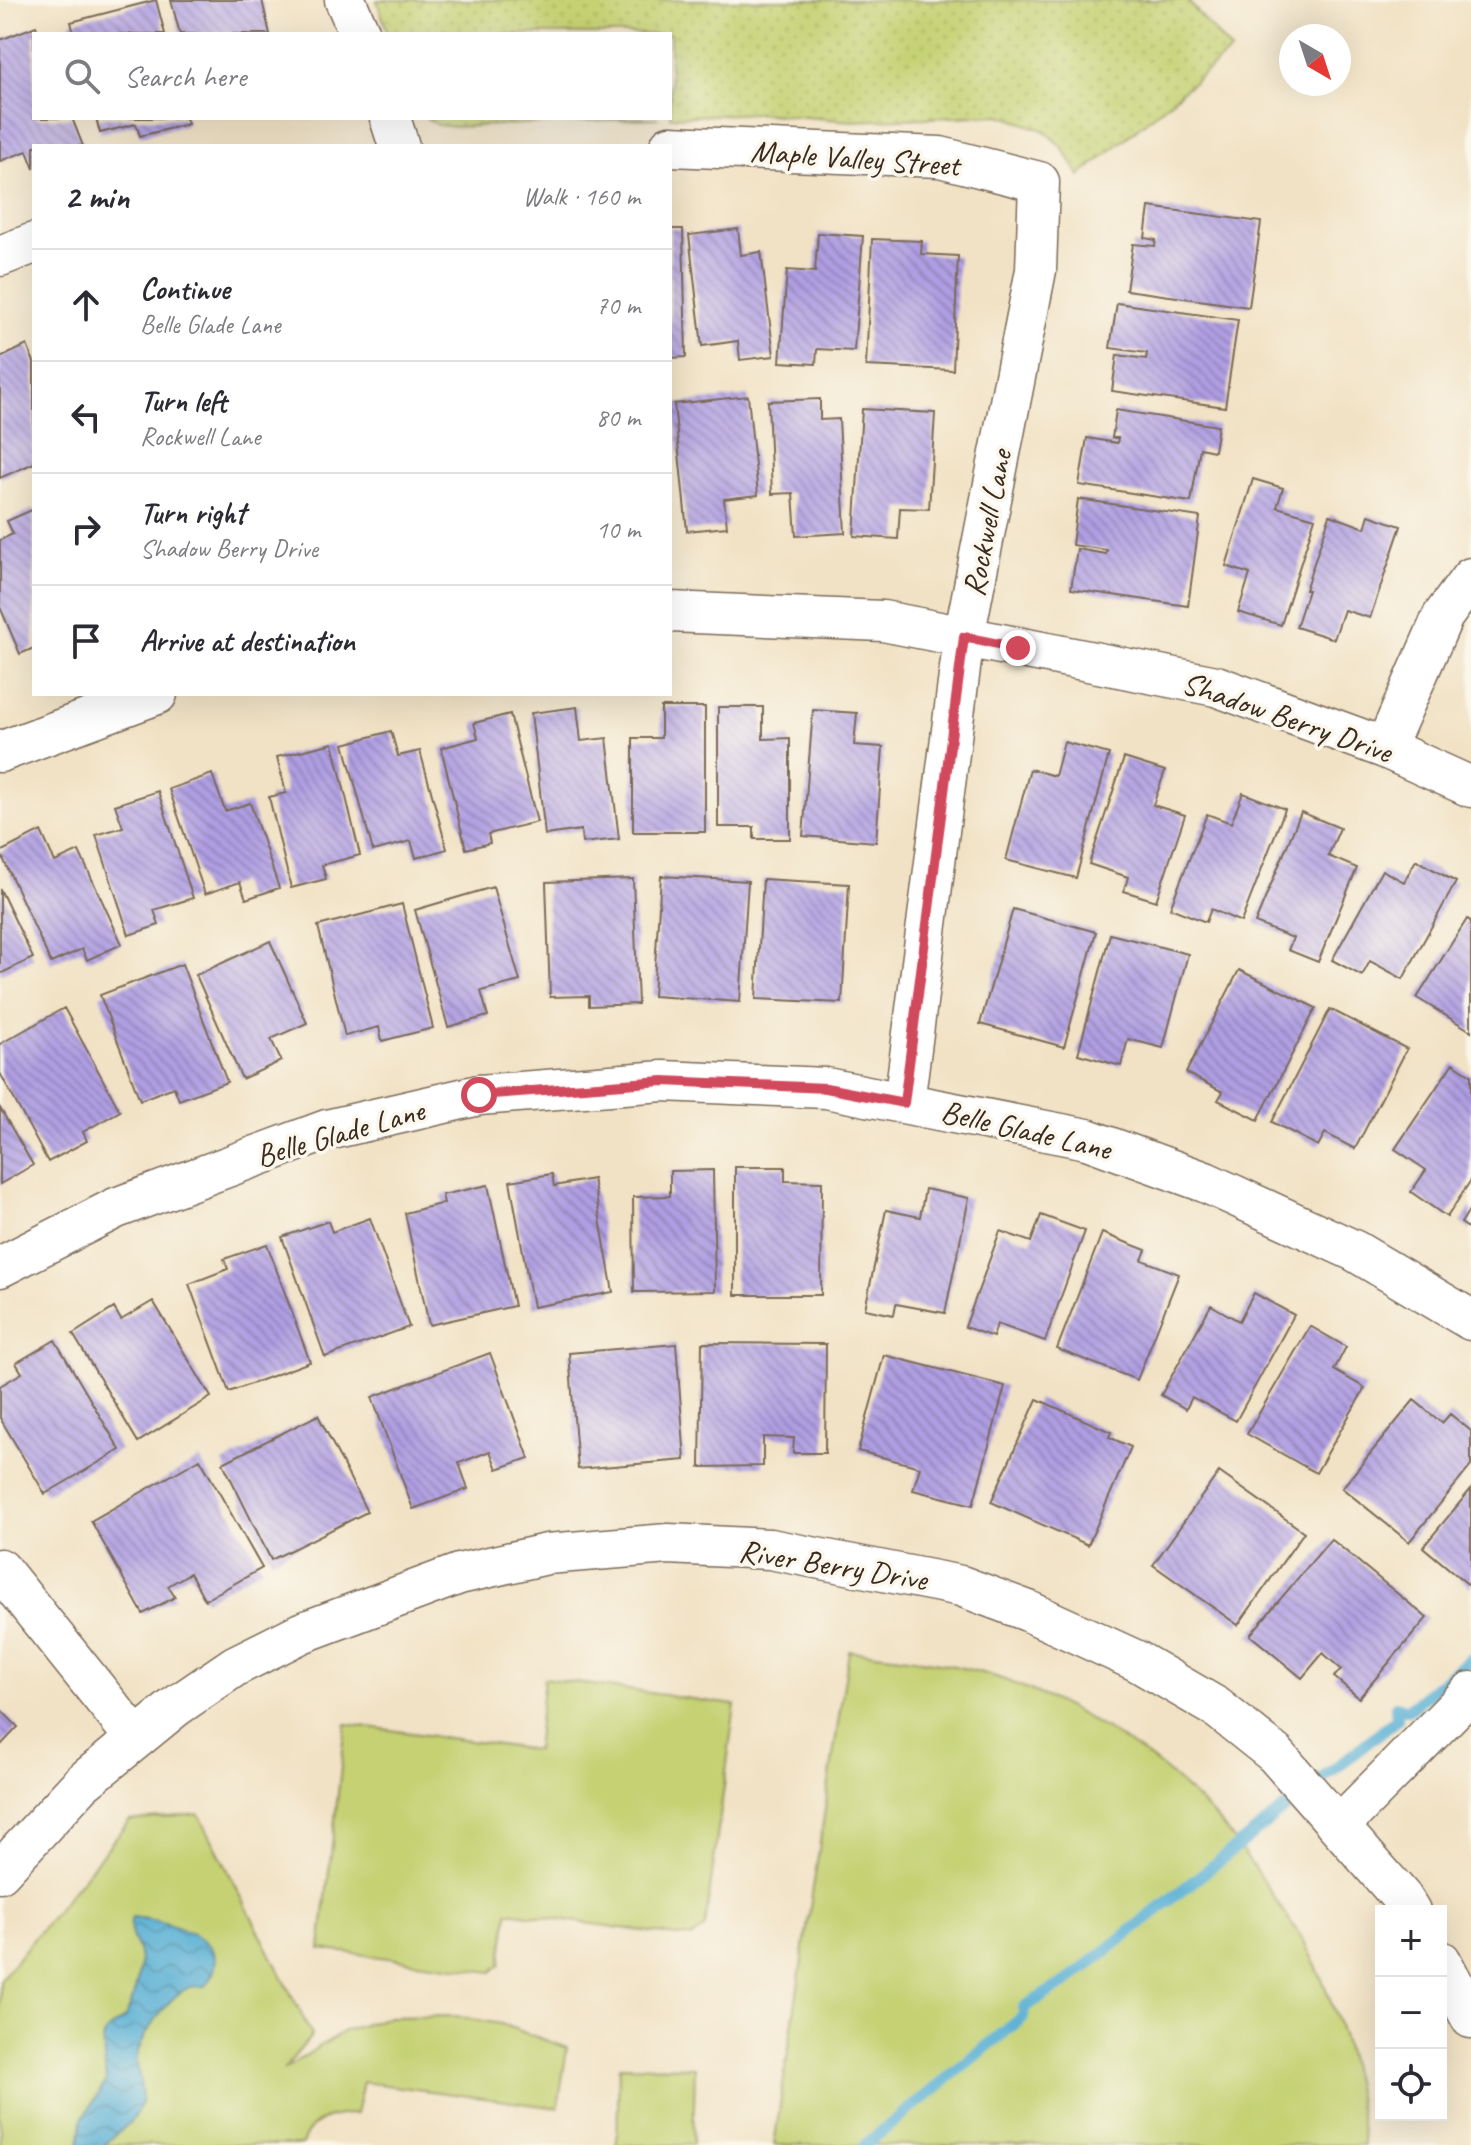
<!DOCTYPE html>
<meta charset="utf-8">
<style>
:root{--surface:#fff;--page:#f2f2f3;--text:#2b2b33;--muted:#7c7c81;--line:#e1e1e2}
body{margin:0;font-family:Caveat,sans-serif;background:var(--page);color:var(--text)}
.controls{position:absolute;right:24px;bottom:24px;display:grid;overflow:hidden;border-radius:0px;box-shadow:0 8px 32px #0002}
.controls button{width:72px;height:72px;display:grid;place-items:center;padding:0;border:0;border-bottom:2px solid var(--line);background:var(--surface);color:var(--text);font:40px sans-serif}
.compass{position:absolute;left:1279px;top:24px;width:72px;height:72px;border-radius:50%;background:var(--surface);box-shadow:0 8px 32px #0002;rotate:141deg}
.stop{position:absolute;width:24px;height:24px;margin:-18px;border:6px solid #d1495b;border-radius:50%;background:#fff}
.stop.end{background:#d1495b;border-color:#fff;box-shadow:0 2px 8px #0008}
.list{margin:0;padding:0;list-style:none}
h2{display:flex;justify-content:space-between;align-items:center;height:104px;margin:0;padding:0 32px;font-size:34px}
h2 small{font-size:26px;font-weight:400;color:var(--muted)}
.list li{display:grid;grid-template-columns:52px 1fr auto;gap:24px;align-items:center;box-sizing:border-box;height:112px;padding:0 32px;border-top:2px solid var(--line)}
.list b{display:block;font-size:30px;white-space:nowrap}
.list p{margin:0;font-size:26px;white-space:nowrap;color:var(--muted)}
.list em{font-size:26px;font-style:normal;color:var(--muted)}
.icon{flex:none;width:44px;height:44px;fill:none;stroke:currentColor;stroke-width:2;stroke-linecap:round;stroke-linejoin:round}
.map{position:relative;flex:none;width:1471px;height:2145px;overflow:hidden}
.search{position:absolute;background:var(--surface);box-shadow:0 8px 32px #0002;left:32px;top:32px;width:640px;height:88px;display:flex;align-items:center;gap:20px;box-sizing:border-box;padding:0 28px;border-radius:0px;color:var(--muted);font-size:30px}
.panel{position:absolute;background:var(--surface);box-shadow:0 8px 32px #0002;left:32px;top:144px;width:640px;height:552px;border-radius:0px}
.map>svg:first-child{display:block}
.grass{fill:#c5d173;stroke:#807e48;stroke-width:2}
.park{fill:url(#park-dots);stroke:#807e48;stroke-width:2}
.water{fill:url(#water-waves);stroke:#496c79;stroke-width:2}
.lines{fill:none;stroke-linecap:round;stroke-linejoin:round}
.stream{stroke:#57afd4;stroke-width:12}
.building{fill:url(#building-back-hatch)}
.street-casing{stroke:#7b6a58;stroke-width:43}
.street{stroke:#fff;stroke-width:40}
.route{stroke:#d1495b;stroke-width:10}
.labels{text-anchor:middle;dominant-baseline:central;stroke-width:7;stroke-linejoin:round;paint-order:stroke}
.street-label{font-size:32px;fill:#3b2a1e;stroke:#fbf7ec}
</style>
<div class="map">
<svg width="1471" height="2145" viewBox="0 0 1471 2145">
<defs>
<pattern id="park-dots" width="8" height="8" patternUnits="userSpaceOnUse" patternTransform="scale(2)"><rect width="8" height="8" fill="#c5d173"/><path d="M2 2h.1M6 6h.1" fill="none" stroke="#aab463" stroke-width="1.8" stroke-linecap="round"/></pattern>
<pattern id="water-waves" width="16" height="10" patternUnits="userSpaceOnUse" patternTransform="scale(2)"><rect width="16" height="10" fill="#57afd4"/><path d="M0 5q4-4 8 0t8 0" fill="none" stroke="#498fab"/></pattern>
<pattern id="building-back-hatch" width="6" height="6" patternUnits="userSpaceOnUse" patternTransform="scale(2)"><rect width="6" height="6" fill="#af9ee2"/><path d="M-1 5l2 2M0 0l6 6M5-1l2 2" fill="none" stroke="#9081b7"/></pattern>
</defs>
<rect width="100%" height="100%" fill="#fbf7ec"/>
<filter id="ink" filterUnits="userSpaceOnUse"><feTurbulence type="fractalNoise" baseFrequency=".0125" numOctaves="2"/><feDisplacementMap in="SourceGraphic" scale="16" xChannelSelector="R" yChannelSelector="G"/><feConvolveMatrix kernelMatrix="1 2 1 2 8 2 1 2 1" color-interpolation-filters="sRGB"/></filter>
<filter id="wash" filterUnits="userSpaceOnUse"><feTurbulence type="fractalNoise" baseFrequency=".006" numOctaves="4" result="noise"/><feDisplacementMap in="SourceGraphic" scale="32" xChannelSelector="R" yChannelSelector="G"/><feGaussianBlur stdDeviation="1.8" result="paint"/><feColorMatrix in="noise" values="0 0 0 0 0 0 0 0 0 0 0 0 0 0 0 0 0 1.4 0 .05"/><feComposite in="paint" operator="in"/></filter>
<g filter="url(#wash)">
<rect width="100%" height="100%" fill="#f1e2c5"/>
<path class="grass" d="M 849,1651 C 896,1656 941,1661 986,1674 C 1060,1696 1150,1749 1203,1805 C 1226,1827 1245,1855 1263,1881 C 1275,1900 1289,1918 1301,1937 C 1334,1995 1359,2078 1363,2145 L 774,2145 Z
M 544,1678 L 735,1705 L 705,1927 L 691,1938 L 508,1912 L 501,1964 L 492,1972 L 320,1949 L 346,1724 L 536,1750 Z
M 199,1814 L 312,2035 L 283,2070 L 344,2031 L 388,2017 L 455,2016 L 501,2024 L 567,2048 L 558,2108 L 363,2082 L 356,2114 C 333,2114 309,2119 302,2145 L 0,2145 L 0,1980 L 129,1821 Z
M 619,2066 L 695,2067 L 693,2145 L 617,2145 Z"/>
<path class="park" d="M 377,0 L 1187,0 L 1231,51 L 1080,176 L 1062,147 L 1043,130 L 1000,115 L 852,121 L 757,113 L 670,117 L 670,34 L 388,34 Z
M 426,118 L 658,118 L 456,127 L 438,125 Z"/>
<path class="water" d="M 132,1917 C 154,1919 208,1931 215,1956 C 218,1967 211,1977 206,1986 C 197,1986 189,1986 182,1991 C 166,2002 138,2040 137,2059 C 137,2074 144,2089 141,2103 C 137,2120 117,2134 104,2145 L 79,2145 L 82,2120 L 106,2082 L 103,2042 L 105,2033 C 111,2027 120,2023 125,2017 C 131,2009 141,1970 140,1960 C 139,1942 126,1936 132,1917 Z"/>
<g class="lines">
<path class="stream" d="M 865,2145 L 1023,2017 L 1024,2007 L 1069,1980 L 1397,1719 L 1396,1706 L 1408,1710 L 1471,1659"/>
</g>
<g id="blocks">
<path class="building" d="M 156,0 L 165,34 L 74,34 L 71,22 Z
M 171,0 L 262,0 L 270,34 L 180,34 Z
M 36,26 L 39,34 L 34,34 L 34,118 L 72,118 L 83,146 L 34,146 L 34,169 L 27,151 L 0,161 L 0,40 Z
M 96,118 L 186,118 L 188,124 L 140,136 L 136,124 L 100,133 Z
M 1149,207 L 1261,222 L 1249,307 L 1126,290 L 1133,244 L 1155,246 L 1156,240 L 1145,238 Z
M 670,229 L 683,229 L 686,357 L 670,358 Z
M 738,229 L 741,255 L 761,252 L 774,356 L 740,360 L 738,341 L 702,346 L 689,235 Z
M 818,233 L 863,236 L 854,351 L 817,349 L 816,364 L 780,362 L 787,270 L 815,272 Z
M 872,239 L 922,241 L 921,254 L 958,256 L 953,370 L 866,366 Z
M 1117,303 L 1238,320 L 1225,407 L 1112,391 L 1117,355 L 1146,359 L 1147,353 L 1110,348 Z
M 27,345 L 34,362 L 34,463 L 0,478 L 0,358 Z
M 748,396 L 758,495 L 724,499 L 727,527 L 687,531 L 674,404 Z
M 820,399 L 820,420 L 839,419 L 845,533 L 796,536 L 793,493 L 772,494 L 768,401 Z
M 862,409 L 935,413 L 929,509 L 900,508 L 898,539 L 854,536 Z
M 1116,410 L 1218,426 L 1214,451 L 1200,448 L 1191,502 L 1079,485 L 1087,438 L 1117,443 L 1118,438 L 1112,438 Z
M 1253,479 L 1283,488 L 1277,507 L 1315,518 L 1281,625 L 1238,612 L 1250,574 L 1226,566 Z
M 1078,499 L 1200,517 L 1188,606 L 1071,589 L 1077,549 L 1106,554 L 1107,550 L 1072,545 Z
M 34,509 L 34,648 L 20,654 L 0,607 L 0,540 L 13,534 L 7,521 Z
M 1330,515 L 1365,528 L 1369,515 L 1401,526 L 1370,618 L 1344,610 L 1334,639 L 1296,627 L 1308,590 L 1305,590 Z
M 577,707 L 581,741 L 607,738 L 619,839 L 582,843 L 581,830 L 545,835 L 531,713 Z
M 661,707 L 705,707 L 705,832 L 633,832 L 633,738 L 661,738 Z
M 718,707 L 763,707 L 763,739 L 790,738 L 790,839 L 754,839 L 754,827 L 718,827 Z
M 813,710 L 857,713 L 854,745 L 883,747 L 876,842 L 803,836 Z
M 510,714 L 537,822 L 488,834 L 490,843 L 466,849 L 441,748 L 478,738 L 474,723 Z
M 391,731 L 398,756 L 420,751 L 447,849 L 416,858 L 411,841 L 373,851 L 344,744 Z
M 1064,742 L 1109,754 L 1076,878 L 1006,860 L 1030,769 L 1055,776 Z
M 333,743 L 360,855 L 322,865 L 326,879 L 291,888 L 269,797 L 286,793 L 277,757 Z
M 1124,758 L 1165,771 L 1153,805 L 1185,815 L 1156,901 L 1124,891 L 1128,877 L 1089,864 Z
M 212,774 L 225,811 L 250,803 L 279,888 L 246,899 L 240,882 L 205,894 L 169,789 Z
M 158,791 L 193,898 L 154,910 L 159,925 L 129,935 L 96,835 L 123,827 L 115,805 Z
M 1243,793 L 1285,809 L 1241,922 L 1211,909 L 1206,922 L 1170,908 L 1207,814 L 1231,823 Z
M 1301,812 L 1340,828 L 1328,856 L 1357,868 L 1318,962 L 1288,950 L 1293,938 L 1255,923 Z
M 41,831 L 55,862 L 79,851 L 122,944 L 87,960 L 82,949 L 51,963 L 0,852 Z
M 1416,860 L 1456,882 L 1403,979 L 1370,961 L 1362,976 L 1332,960 L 1382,870 L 1404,882 Z
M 661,876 L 748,881 L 740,1002 L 653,996 Z
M 633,879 L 638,1004 L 589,1006 L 589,996 L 550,997 L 546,882 Z
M 763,879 L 849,884 L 842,1003 L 756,999 Z
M 493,887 L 520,981 L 481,991 L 488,1016 L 448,1027 L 415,910 Z
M 0,889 L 33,958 L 0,974 Z
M 402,904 L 433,1028 L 382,1041 L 379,1027 L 345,1036 L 318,926 Z
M 1013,909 L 1096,932 L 1064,1047 L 980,1024 Z
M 1467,919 L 1471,921 L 1471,1031 L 1417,998 Z
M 1110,934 L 1188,954 L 1163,1048 L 1128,1039 L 1121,1066 L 1078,1054 Z
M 270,941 L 307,1023 L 271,1039 L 281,1061 L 242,1079 L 196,975 Z
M 182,964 L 227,1082 L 179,1100 L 174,1087 L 140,1100 L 100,995 Z
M 1239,970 L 1316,1008 L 1258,1120 L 1218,1100 L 1223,1092 L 1186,1073 Z
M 64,1008 L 120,1111 L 83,1132 L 87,1141 L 48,1162 L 0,1073 L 0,1044 Z
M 1330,1009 L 1407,1049 L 1355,1149 L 1325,1133 L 1318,1146 L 1272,1122 Z
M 1453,1063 L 1471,1075 L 1471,1180 L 1447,1217 L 1411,1192 L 1426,1170 L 1395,1149 Z
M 0,1108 L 33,1165 L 0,1184 Z
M 735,1167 L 785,1167 L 785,1181 L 822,1182 L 821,1295 L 735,1295 Z
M 713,1170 L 715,1291 L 634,1292 L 633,1197 L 670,1196 L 670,1171 Z
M 552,1174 L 554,1186 L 593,1179 L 613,1292 L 533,1307 L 510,1181 Z
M 488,1185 L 514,1306 L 429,1325 L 405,1213 L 444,1203 L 442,1195 Z
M 925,1189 L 969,1198 L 945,1313 L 896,1304 L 894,1315 L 865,1309 L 886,1210 L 920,1217 Z
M 1471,1207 L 1471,1230 L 1461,1223 Z
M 1041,1215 L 1085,1231 L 1045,1341 L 997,1324 L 993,1337 L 965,1327 L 1000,1231 L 1031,1242 Z
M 370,1218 L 409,1327 L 325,1357 L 282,1237 L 328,1221 L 332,1232 Z
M 1102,1233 L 1146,1250 L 1142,1260 L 1179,1274 L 1137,1380 L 1057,1349 Z
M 267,1244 L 310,1362 L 229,1392 L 189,1284 L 228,1269 L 224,1259 Z
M 1254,1293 L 1294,1315 L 1236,1421 L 1192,1397 L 1186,1409 L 1161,1395 L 1211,1305 L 1239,1321 Z
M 153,1301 L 211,1397 L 138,1442 L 73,1334 L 114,1308 L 121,1320 Z
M 1310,1326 L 1346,1347 L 1334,1370 L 1365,1388 L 1316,1473 L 1247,1434 Z
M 55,1340 L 120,1450 L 45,1494 L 0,1418 L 0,1386 L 22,1373 L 16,1363 Z
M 702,1343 L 826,1344 L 825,1453 L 793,1453 L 794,1438 L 763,1437 L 763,1466 L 700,1467 Z
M 676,1344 L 685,1460 L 578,1469 L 569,1353 Z
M 490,1353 L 529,1458 L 497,1469 L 490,1451 L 459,1463 L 468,1489 L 413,1509 L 372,1397 Z
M 884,1355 L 1005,1386 L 973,1505 L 913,1490 L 920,1467 L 858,1451 Z
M 1037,1399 L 1111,1432 L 1109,1437 L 1131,1447 L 1088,1545 L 991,1502 Z
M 1414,1400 L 1442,1423 L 1450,1414 L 1471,1431 L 1471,1466 L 1409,1542 L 1342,1488 Z
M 318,1415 L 367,1512 L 271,1560 L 223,1463 Z
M 200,1459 L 262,1568 L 205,1600 L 190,1573 L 168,1586 L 175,1597 L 143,1614 L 91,1521 Z
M 1219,1472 L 1304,1532 L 1238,1625 L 1153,1565 Z
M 1471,1489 L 1471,1587 L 1423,1547 Z
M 1331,1539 L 1427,1618 L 1359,1698 L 1334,1677 L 1341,1669 L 1323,1653 L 1302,1678 L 1250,1635 Z
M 0,1709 L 18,1727 L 0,1746 Z"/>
</g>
</g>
<g filter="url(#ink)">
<use href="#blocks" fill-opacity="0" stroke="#7b6a58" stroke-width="2"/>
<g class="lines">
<defs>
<path id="street" d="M 345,0 L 360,34
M 390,118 L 399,146
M 670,146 L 940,157 L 1039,182 L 1036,270 L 964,637 L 904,1103
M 0,256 L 34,243
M 670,612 L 883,621 L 1216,686 L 1385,748 L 1471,787
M 1385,748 L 1443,616 L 1471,578
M 0,752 L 157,694
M 0,1267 L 116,1208 L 327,1130 L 479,1095 L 663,1081 L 826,1088 L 1087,1139 L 1205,1182 L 1355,1251 L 1471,1320
M 0,1569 L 136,1739
M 1339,1826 L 1471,1692
M 0,1872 L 82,1783 L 175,1707 L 235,1666 L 301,1633 L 459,1574 L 547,1554 L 668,1544 L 770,1549 L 961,1586 L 1028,1611 L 1137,1661 L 1216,1707 L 1275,1754 L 1402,1898 L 1410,1911
M 1441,1961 L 1471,2018"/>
</defs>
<use href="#street" class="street-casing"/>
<use href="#street" class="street"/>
</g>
</g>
<g class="lines" filter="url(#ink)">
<path class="route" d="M 479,1095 L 663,1081 L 826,1088 L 904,1103 L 964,637 L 1018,648"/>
</g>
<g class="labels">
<g class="street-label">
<text transform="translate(855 158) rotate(4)">Maple Valley Street</text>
<text transform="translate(987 523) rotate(-79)">Rockwell Lane</text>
<text transform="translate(1287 717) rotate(19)">Shadow Berry Drive</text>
<text transform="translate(1026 1130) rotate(13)">Belle Glade Lane</text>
<text transform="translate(340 1133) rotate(-16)">Belle Glade Lane</text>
<text transform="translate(833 1565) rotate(9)">River Berry Drive</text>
</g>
</g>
</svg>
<div class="controls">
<button>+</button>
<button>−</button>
<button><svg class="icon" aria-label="locate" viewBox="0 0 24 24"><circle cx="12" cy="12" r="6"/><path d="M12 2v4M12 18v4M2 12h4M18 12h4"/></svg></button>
</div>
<svg class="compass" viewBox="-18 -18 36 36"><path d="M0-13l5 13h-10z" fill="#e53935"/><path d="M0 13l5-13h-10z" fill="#7c7c81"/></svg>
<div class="stop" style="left:479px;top:1095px"></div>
<div class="stop end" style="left:1018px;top:648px"></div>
<div class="search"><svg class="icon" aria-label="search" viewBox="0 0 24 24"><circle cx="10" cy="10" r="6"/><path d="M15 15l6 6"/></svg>Search here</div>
<section class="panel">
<h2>2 min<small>Walk · 160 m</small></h2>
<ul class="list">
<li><svg class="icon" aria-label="ahead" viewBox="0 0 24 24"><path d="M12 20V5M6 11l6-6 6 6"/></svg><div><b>Continue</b><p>Belle Glade Lane</p></div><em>70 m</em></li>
<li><svg class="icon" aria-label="left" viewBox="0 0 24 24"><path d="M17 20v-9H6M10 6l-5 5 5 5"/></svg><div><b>Turn left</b><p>Rockwell Lane</p></div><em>80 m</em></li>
<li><svg class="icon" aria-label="right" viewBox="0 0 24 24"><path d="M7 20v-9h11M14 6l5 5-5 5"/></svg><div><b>Turn right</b><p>Shadow Berry Drive</p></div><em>10 m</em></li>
<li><svg class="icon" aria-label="arrive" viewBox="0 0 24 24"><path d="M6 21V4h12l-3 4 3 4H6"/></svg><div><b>Arrive at destination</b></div></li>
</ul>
</section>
</div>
